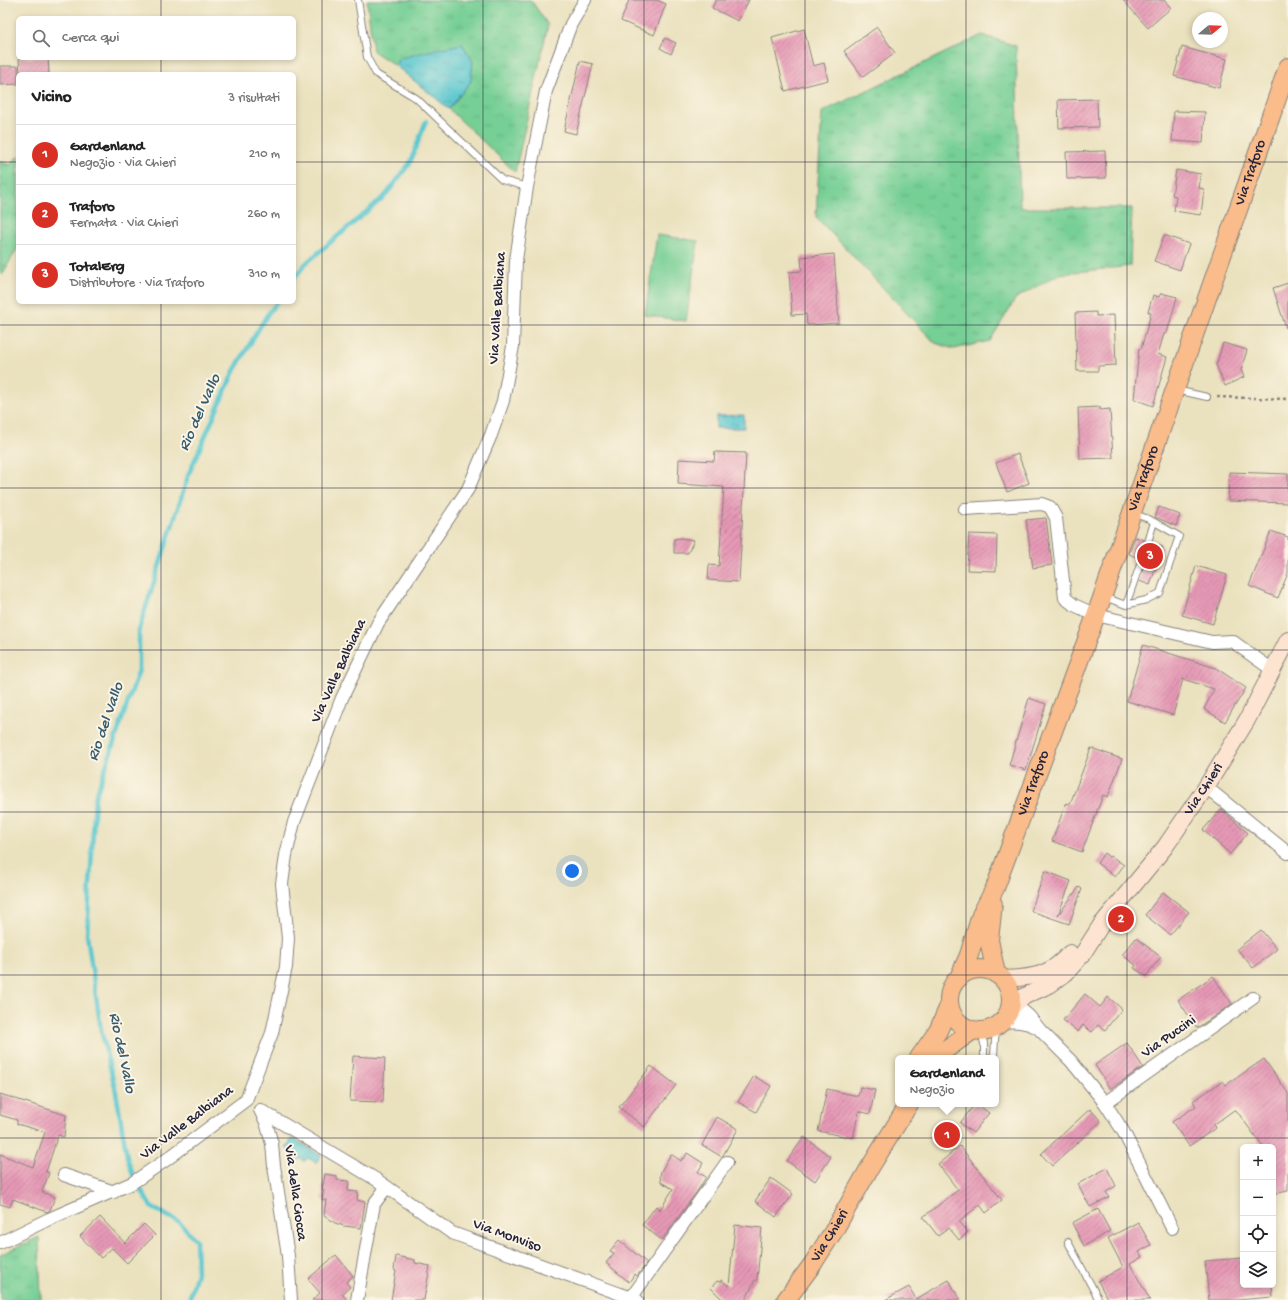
<!DOCTYPE html>
<html lang="it">
<meta charset="utf-8">
<style>
:root{--surface:#fff;--page:#f6f6f6;--text:#222;--muted:#767676;--line:#e0e0e0;--accent:#d93025}
body{margin:0;font-family:"Gochi Hand",sans-serif;background:var(--page);color:var(--text)}
.controls{position:absolute;right:12px;bottom:12px;display:grid;overflow:hidden;border-radius:6px;box-shadow:0 2px 6px #0003}
.controls button{width:36px;height:36px;display:grid;place-items:center;padding:0;border:0;border-bottom:1px solid var(--line);background:var(--surface);color:var(--text);font:20px sans-serif}
.compass{position:absolute;left:1192px;top:12px;width:36px;height:36px;border-radius:50%;background:var(--surface);box-shadow:0 2px 6px #0003;rotate:71deg}
.you{position:absolute;left:572px;top:871px;width:14px;height:14px;margin:-10px;border:3px solid #fff;border-radius:50%;background:#1a73e8;box-shadow:0 0 0 6px #1a73e833}
.badge{display:grid;place-items:center;width:26px;height:26px;border-radius:50%;background:var(--accent);color:#fff;font-size:13px;font-weight:700}
.pin{position:absolute;translate:-50% -50%;border:2px solid #fff;box-shadow:0 1px 4px #0006}
.popup{position:absolute;left:895px;top:1055px;width:104px;height:52px;box-sizing:border-box;display:grid;place-content:center;border-radius:6px;background:var(--surface);filter:drop-shadow(0 1px 3px #0005);font-size:13px;white-space:nowrap;color:var(--muted)}
.popup b{font-size:15px;color:var(--text)}
.popup::after{content:'';position:absolute;left:50%;top:100%;margin-left:-8px;border:8px solid transparent;border-top-color:var(--surface)}
.list{margin:0;padding:0;list-style:none}
h2{display:flex;justify-content:space-between;align-items:center;height:52px;margin:0;padding:0 16px;font-size:17px}
h2 small{font-size:13px;font-weight:400;color:var(--muted)}
.list li{display:grid;grid-template-columns:26px 1fr auto;gap:12px;align-items:center;box-sizing:border-box;height:60px;padding:0 16px;border-top:1px solid var(--line)}
.list b{display:block;font-size:15px;white-space:nowrap}
.list p{margin:0;font-size:13px;white-space:nowrap;color:var(--muted)}
.list em{font-size:13px;font-style:normal;color:var(--muted)}
.icon{flex:none;width:22px;height:22px;fill:none;stroke:currentColor;stroke-width:2;stroke-linecap:round;stroke-linejoin:round}
.map{position:relative;flex:none;width:1288px;height:1300px;overflow:hidden}
.search{position:absolute;background:var(--surface);box-shadow:0 2px 6px #0003;left:16px;top:16px;width:280px;height:44px;display:flex;align-items:center;gap:10px;box-sizing:border-box;padding:0 14px;border-radius:6px;color:var(--muted);font-size:15px}
.panel{position:absolute;background:var(--surface);box-shadow:0 2px 6px #0003;left:16px;top:72px;width:280px;height:232px;border-radius:6px}
.map>svg:first-child{display:block}
.grass{fill:url(#grass-tufts);stroke:#4c7868}
.pitch{fill:#76cf95;stroke:#4c7868}
.water{fill:url(#water-ripples);stroke:#3e7486}
.lines{fill:none;stroke-linecap:round;stroke-linejoin:round}
.stream{stroke:#5ac7d0;stroke-width:4.5}
.building{fill:url(#building-hatch)}
.service-casing{stroke:#86827c;stroke-width:8}
.minor-casing{stroke:#86827c;stroke-width:14}
.secondary-casing{stroke:#86827c;stroke-width:18}
.primary-casing{stroke:#86827c;stroke-width:20}
.path{stroke:#86827c;stroke-width:2.5;stroke-dasharray:3 3;stroke-linecap:butt}
.service{stroke:#fff;stroke-width:6}
.minor{stroke:#fff;stroke-width:12}
.secondary{stroke:#fde4d0;stroke-width:16}
.primary{stroke:#f9bc8a;stroke-width:18}
.grid{fill:none;stroke:#22223b;stroke-width:1;stroke-opacity:0.55}
.labels{text-anchor:middle;dominant-baseline:central;stroke-width:4;stroke-linejoin:round;paint-order:stroke}
.street-label{font-size:15px;fill:#22223b;stroke:#fcf5e5}
.water-label{font-size:16px;font-style:italic;fill:#365c6f;stroke:#fcf5e5}
</style>
<div class="map">
<svg width="1288" height="1300" viewBox="0 0 1288 1300">
<defs>
<pattern id="grass-tufts" width="24" height="20" patternUnits="userSpaceOnUse"><rect width="24" height="20" fill="#76cf95"/><path d="M3 7l-1-3M5 7V3M7 7l1-3M15 17l-1-3M17 17v-4M19 17l1-3" fill="none" stroke="#66b181"/></pattern>
<pattern id="water-ripples" width="26" height="14" patternUnits="userSpaceOnUse"><rect width="26" height="14" fill="#5ac7d0"/><path d="M2 4q2-2 4 0t4 0M15 11q2-2 4 0t4 0" fill="none" stroke="#4aa1aa"/></pattern>
<pattern id="building-hatch" width="6" height="6" patternUnits="userSpaceOnUse"><rect width="6" height="6" fill="#e699b5"/><path d="M-1 1l2-2M0 6l6-6M5 7l2-2" fill="none" stroke="#ba7c94"/></pattern>
</defs>
<rect width="100%" height="100%" fill="#fcf5e5"/>
<filter id="ink" filterUnits="userSpaceOnUse"><feTurbulence type="fractalNoise" baseFrequency=".025" numOctaves="2"/><feDisplacementMap in="SourceGraphic" scale="8" xChannelSelector="R" yChannelSelector="G"/><feConvolveMatrix kernelMatrix="1 2 1 2 8 2 1 2 1" color-interpolation-filters="sRGB"/></filter>
<filter id="wash" filterUnits="userSpaceOnUse"><feTurbulence type="fractalNoise" baseFrequency=".012" numOctaves="4" result="noise"/><feDisplacementMap in="SourceGraphic" scale="16" xChannelSelector="R" yChannelSelector="G"/><feGaussianBlur stdDeviation="0.9" result="paint"/><feColorMatrix in="noise" values="0 0 0 0 0 0 0 0 0 0 0 0 0 0 0 0 0 1.4 0 .05"/><feComposite in="paint" operator="in"/></filter>
<g filter="url(#wash)">
<rect width="100%" height="100%" fill="#eae1be"/>
<path class="grass" d="M 367,0 L 531,0 L 548,25 L 515,172 L 449,109 L 471,81 L 399,59 L 396,66 L 373,51 Z
M 982,35 L 1016,46 L 1020,208 L 1132,208 L 1130,266 L 1060,274 L 1016,298 L 990,341 L 954,349 L 935,343 L 816,217 L 822,112 Z
M 18,156 L 18,247 L 2,275 L 0,273 L 0,161 L 10,165 Z
M 39,1237 L 41,1300 L 0,1300 L 0,1255 Z"/>
<path class="pitch" d="M 657,235 L 698,241 L 686,321 L 645,315 Z"/>
<path class="water" d="M 462,44 L 473,61 L 471,81 L 449,109 L 396,66 L 398,59 L 436,49 Z
M 744,415 L 744,428 L 716,428 L 716,416 Z
M 293,1138 L 321,1156 L 316,1163 L 308,1158 L 304,1162 L 301,1159 L 295,1159 L 286,1147 Z"/>
<g class="lines">
<path class="stream" d="M 294,279 L 305,264 L 385,196 L 410,163 L 426,121
M 133,1175 L 127,1157 L 116,1092 L 101,1030 L 87,935 L 95,798 L 139,670 L 139,629 L 189,473 L 234,371 L 267,315 L 277,302
M 138,1184 L 151,1207 L 179,1222 L 196,1240 L 197,1273 L 189,1300"/>
</g>
<g id="blocks">
<path class="building" d="M 629,0 L 657,0 L 666,4 L 654,35 L 621,21 Z
M 716,0 L 749,0 L 738,21 L 712,8 Z
M 1123,0 L 1164,0 L 1171,8 L 1148,28 Z
M 877,27 L 895,53 L 863,77 L 844,51 Z
M 804,29 L 813,66 L 824,63 L 828,80 L 785,91 L 772,38 Z
M 665,38 L 676,43 L 671,54 L 660,48 Z
M 1182,47 L 1227,59 L 1219,88 L 1174,76 Z
M 19,58 L 48,58 L 49,74 L 20,74 Z
M 580,61 L 593,64 L 576,134 L 564,131 Z
M 0,66 L 18,66 L 18,84 L 0,85 Z
M 1097,99 L 1098,127 L 1059,128 L 1058,100 Z
M 1174,111 L 1205,112 L 1203,143 L 1172,141 Z
M 1105,151 L 1106,178 L 1067,179 L 1066,152 Z
M 1176,170 L 1201,174 L 1199,188 L 1204,189 L 1201,215 L 1174,211 L 1176,196 L 1172,195 Z
M 1164,235 L 1189,244 L 1180,270 L 1154,261 Z
M 834,254 L 839,323 L 807,325 L 806,314 L 792,315 L 789,272 L 802,271 L 801,257 Z
M 1288,283 L 1288,327 L 1286,328 L 1273,288 Z
M 1161,293 L 1177,297 L 1167,333 L 1164,334 L 1158,354 L 1167,357 L 1153,406 L 1134,399 L 1139,348 L 1141,349 L 1151,313 L 1148,312 L 1153,295 L 1159,297 Z
M 1096,312 L 1096,316 L 1114,315 L 1116,365 L 1098,366 L 1098,371 L 1077,371 L 1075,313 Z
M 1223,343 L 1247,350 L 1241,370 L 1244,377 L 1225,386 L 1216,365 Z
M 1100,407 L 1100,410 L 1110,409 L 1113,458 L 1080,459 L 1078,408 Z
M 715,452 L 746,453 L 739,582 L 708,580 L 709,565 L 719,566 L 724,487 L 678,484 L 679,459 L 714,461 Z
M 1018,454 L 1029,483 L 1007,492 L 996,463 Z
M 1229,472 L 1288,474 L 1288,503 L 1228,501 Z
M 1159,507 L 1180,515 L 1176,526 L 1155,517 Z
M 1046,518 L 1052,565 L 1033,568 L 1026,520 Z
M 1271,531 L 1288,537 L 1288,573 L 1278,598 L 1249,586 Z
M 969,534 L 997,535 L 996,571 L 967,570 Z
M 1135,537 L 1144,540 L 1144,543 L 1146,546 L 1149,546 L 1152,543 L 1163,547 L 1150,585 L 1139,581 L 1146,560 L 1146,556 L 1142,555 L 1138,558 L 1129,554 Z
M 681,538 L 694,540 L 688,553 L 674,553 L 674,539 Z
M 1196,566 L 1227,575 L 1213,624 L 1182,615 Z
M 1143,645 L 1216,668 L 1246,688 L 1225,722 L 1204,709 L 1214,689 L 1183,679 L 1173,715 L 1127,701 Z
M 1029,698 L 1046,704 L 1026,770 L 1009,765 Z
M 1091,748 L 1122,759 L 1108,797 L 1103,795 L 1082,852 L 1052,841 L 1066,803 L 1070,804 Z
M 1221,809 L 1248,833 L 1230,854 L 1203,830 Z
M 1104,853 L 1109,857 L 1111,856 L 1124,865 L 1115,877 L 1097,863 Z
M 1045,871 L 1071,881 L 1058,915 L 1079,887 L 1082,889 L 1069,924 L 1031,911 Z
M 1163,892 L 1189,912 L 1170,935 L 1145,915 Z
M 1261,930 L 1277,949 L 1253,968 L 1237,949 Z
M 1136,938 L 1161,957 L 1146,976 L 1134,968 L 1136,965 L 1122,955 Z
M 1213,976 L 1232,1004 L 1197,1028 L 1178,1000 Z
M 1085,994 L 1100,1007 L 1108,997 L 1122,1009 L 1105,1030 L 1098,1025 L 1092,1032 L 1083,1025 L 1078,1032 L 1063,1020 Z
M 1127,1043 L 1143,1067 L 1110,1089 L 1095,1065 Z
M 353,1056 L 385,1058 L 383,1102 L 350,1101 Z
M 1264,1059 L 1288,1093 L 1288,1191 L 1273,1194 L 1273,1147 L 1263,1147 L 1236,1110 L 1234,1110 L 1213,1125 L 1216,1128 L 1189,1146 L 1172,1122 L 1196,1106 L 1193,1101 L 1223,1081 L 1226,1085 Z
M 651,1066 L 676,1085 L 644,1127 L 619,1107 Z
M 754,1076 L 771,1086 L 756,1112 L 738,1102 Z
M 860,1087 L 875,1090 L 870,1114 L 859,1111 L 853,1138 L 818,1131 L 827,1089 L 858,1096 Z
M 0,1094 L 66,1115 L 64,1137 L 58,1135 L 46,1172 L 49,1173 L 42,1192 L 55,1197 L 50,1210 L 47,1212 L 13,1199 L 10,1207 L 0,1204 L 0,1154 L 33,1167 L 45,1132 L 17,1124 L 17,1120 L 0,1115 Z
M 975,1104 L 977,1104 L 989,1113 L 973,1133 L 960,1123 Z
M 1090,1109 L 1101,1121 L 1052,1166 L 1041,1154 Z
M 717,1117 L 738,1129 L 722,1157 L 702,1145 Z
M 804,1137 L 831,1157 L 815,1181 L 787,1161 Z
M 960,1146 L 1002,1200 L 986,1213 L 980,1205 L 959,1221 L 968,1232 L 959,1240 L 949,1228 L 938,1236 L 923,1217 L 958,1190 L 938,1164 Z
M 687,1153 L 703,1163 L 698,1172 L 706,1177 L 698,1190 L 662,1240 L 642,1225 L 656,1206 L 660,1210 L 673,1189 L 661,1182 L 660,1176 L 661,1171 L 671,1154 L 681,1161 L 682,1158 L 684,1159 Z
M 1107,1168 L 1116,1186 L 1106,1192 L 1109,1197 L 1090,1207 L 1078,1184 Z
M 325,1174 L 337,1176 L 337,1180 L 349,1181 L 348,1191 L 358,1192 L 357,1200 L 365,1202 L 361,1228 L 344,1226 L 335,1223 L 324,1215 L 326,1200 L 322,1200 L 324,1190 L 322,1190 Z
M 771,1178 L 793,1194 L 776,1217 L 755,1201 Z
M 1098,1209 L 1110,1231 L 1084,1246 L 1072,1223 Z
M 100,1217 L 125,1243 L 144,1224 L 155,1235 L 127,1263 L 112,1248 L 101,1258 L 80,1236 Z
M 1138,1222 L 1151,1245 L 1139,1252 L 1142,1257 L 1130,1264 L 1150,1300 L 1108,1300 L 1098,1281 L 1123,1267 L 1108,1238 Z
M 735,1225 L 762,1228 L 757,1280 L 755,1280 L 746,1299 L 747,1300 L 726,1300 L 721,1298 L 711,1288 L 717,1281 L 720,1282 L 721,1280 L 729,1286 Z
M 619,1240 L 647,1263 L 637,1276 L 635,1274 L 629,1282 L 606,1263 L 614,1253 L 610,1251 Z
M 336,1255 L 353,1276 L 346,1282 L 350,1287 L 342,1294 L 347,1300 L 312,1300 L 320,1293 L 308,1279 Z
M 396,1256 L 415,1260 L 415,1263 L 430,1266 L 424,1300 L 391,1300 L 396,1271 L 394,1270 Z
M 1243,1258 L 1243,1285 L 1272,1285 L 1273,1297 L 1237,1300 L 1209,1300 L 1205,1261 Z
M 949,1280 L 960,1300 L 885,1300 L 909,1287 L 916,1299 Z"/>
</g>
</g>
<g filter="url(#ink)">
<use href="#blocks" fill-opacity="0" stroke="#86827c" stroke-width="1"/>
<g class="lines">
<defs>
<path id="service" d="M 358,0 L 367,57 L 376,74 L 416,98 L 502,180 L 527,187
M 1176,390 L 1207,397
M 1148,542 L 1154,522
M 1104,597 L 1126,605 L 1146,600 L 1160,593 L 1179,536 L 1149,519 L 1134,514
M 1126,605 L 1142,559
M 980,1031 L 984,1043 L 984,1058
M 992,1058 L 994,1055 L 996,1026
M 1068,1242 L 1099,1300"/>
<path id="minor" d="M 965,509 L 1042,504 L 1050,507 L 1056,518 L 1065,598 L 1074,605 L 1096,615 L 1212,642 L 1232,641 L 1274,671
M 1206,787 L 1288,853
M 1009,1009 L 1022,1010 L 1029,1016 L 1040,1030 L 1071,1061 L 1105,1103 L 1123,1131 L 1172,1228
M 1002,1022 C 1015,1021 1026,1021 1038,1028
M 1105,1103 L 1253,998
M 260,1110 L 377,1180 L 452,1233 L 637,1300
M 260,1110 L 266,1122 L 272,1144 L 274,1166 L 288,1256 L 291,1300
M 64,1175 L 114,1192
M 0,1243 L 49,1219 L 132,1183 L 166,1160 L 246,1100 L 272,1033 L 286,967 L 288,938 L 282,884 L 286,855 L 294,822 L 342,698 L 378,623 L 468,489 L 491,435 L 503,401 L 513,346 L 516,260 L 527,187 L 546,91 L 571,24 L 585,0
M 631,1298 L 727,1162
M 357,1300 L 374,1204 L 386,1188"/>
<g id="secondary">
<path d="M 1002,979 C 1032,978 1050,976 1070,953"/>
<path id="s1" d="M 1009,1009 L 1025,996 L 1051,984 L 1066,973 L 1082,955 L 1101,925 L 1165,847 L 1206,787 L 1247,720 L 1288,640"/>
</g>
<g id="primary">
<path d="M 993,904 L 989,940 L 996,974"/>
<circle cx="980" cy="1000" r="31"/>
<path id="s2" d="M 959,978 L 969,955 L 981,915 L 995,888 L 1096,615 L 1288,67"/>
<path d="M 919,1058 L 938,1031 L 949,1006"/>
<path d="M 937,1058 L 945,1050 L 973,1030"/>
<path id="s3" d="M 786,1300 L 812,1265 L 833,1232 L 869,1169 L 909,1104"/>
</g>
</defs>
<use href="#service" class="service-casing"/>
<use href="#minor" class="minor-casing"/>
<use href="#secondary" class="secondary-casing"/>
<use href="#primary" class="primary-casing"/>
<path class="path" d="M 1217,397 L 1288,399"/>
<use href="#service" class="service"/>
<use href="#minor" class="minor"/>
<use href="#secondary" class="secondary"/>
<use href="#primary" class="primary"/>
</g>
</g>
<path class="grid" d="M 161,0 L 161,18M 322,0 L 322,1300M 483,0 L 483,1300M 644,0 L 644,1300M 805,0 L 805,1300M 966,0 L 966,1300M 1127,0 L 1127,1300M 161,58 L 161,74M 0,162 L 18,162M 294,162 L 1288,162M 161,302 L 161,1300M 0,325 L 1288,325M 0,488 L 1288,488M 0,650 L 1288,650M 0,812 L 1288,812M 0,975 L 1288,975M 0,1138 L 1288,1138"/>
<g class="labels">
<g class="street-label">
<text stroke="none"><textPath href="#s2" startOffset="857">Via Traforo</textPath></text>
<text transform="translate(498 308) rotate(-86)">Via Valle Balbiana</text>
<text stroke="none"><textPath href="#s2" startOffset="533">Via Traforo</textPath></text>
<text transform="translate(339 671) rotate(-65)">Via Valle Balbiana</text>
<text stroke="none"><textPath href="#s2" startOffset="209">Via Traforo</textPath></text>
<text stroke="none"><textPath href="#s1" startOffset="298">Via Chieri</textPath></text>
<text transform="translate(1169 1037) rotate(-35)">Via Puccini</text>
<text transform="translate(187 1123) rotate(-37)">Via Valle Balbiana</text>
<text transform="translate(295 1193) rotate(82)">Via della Ciocca</text>
<text transform="translate(507 1236) rotate(20)">Via Monviso</text>
<text stroke="none"><textPath href="#s3" startOffset="78">Via Chieri</textPath></text>
</g>
<g class="water-label">
<text transform="translate(201 413) rotate(-66)">Rio del Vallo</text>
<text transform="translate(107 722) rotate(-71)">Rio del Vallo</text>
<text transform="translate(121 1053) rotate(78)">Rio del Vallo</text>
</g>
</g>
</svg>
<div class="controls">
<button>+</button>
<button>−</button>
<button><svg class="icon" aria-label="locate" viewBox="0 0 24 24"><circle cx="12" cy="12" r="6"/><path d="M12 2v4M12 18v4M2 12h4M18 12h4"/></svg></button>
<button><svg class="icon" aria-label="layers" viewBox="0 0 24 24"><path d="M12 4l9 5-9 5-9-5zM3 14l9 5 9-5"/></svg></button>
</div>
<svg class="compass" viewBox="-18 -18 36 36"><path d="M0-13l5 13h-10z" fill="#e53935"/><path d="M0 13l5-13h-10z" fill="#767676"/></svg>
<div class="you"></div>
<div class="pin badge" style="left:947px;top:1135px">1</div>
<div class="popup"><b>Gardenland</b>Negozio</div>
<div class="pin badge" style="left:1121px;top:919px">2</div>
<div class="pin badge" style="left:1150px;top:556px">3</div>
<div class="search"><svg class="icon" aria-label="search" viewBox="0 0 24 24"><circle cx="10" cy="10" r="6"/><path d="M15 15l6 6"/></svg>Cerca qui</div>
<section class="panel">
<h2>Vicino<small>3 risultati</small></h2>
<ul class="list">
<li><span class="badge">1</span><div><b>Gardenland</b><p>Negozio · Via Chieri</p></div><em>210 m</em></li>
<li><span class="badge">2</span><div><b>Traforo</b><p>Fermata · Via Chieri</p></div><em>260 m</em></li>
<li><span class="badge">3</span><div><b>TotalErg</b><p>Distributore · Via Traforo</p></div><em>310 m</em></li>
</ul>
</section>
</div>
